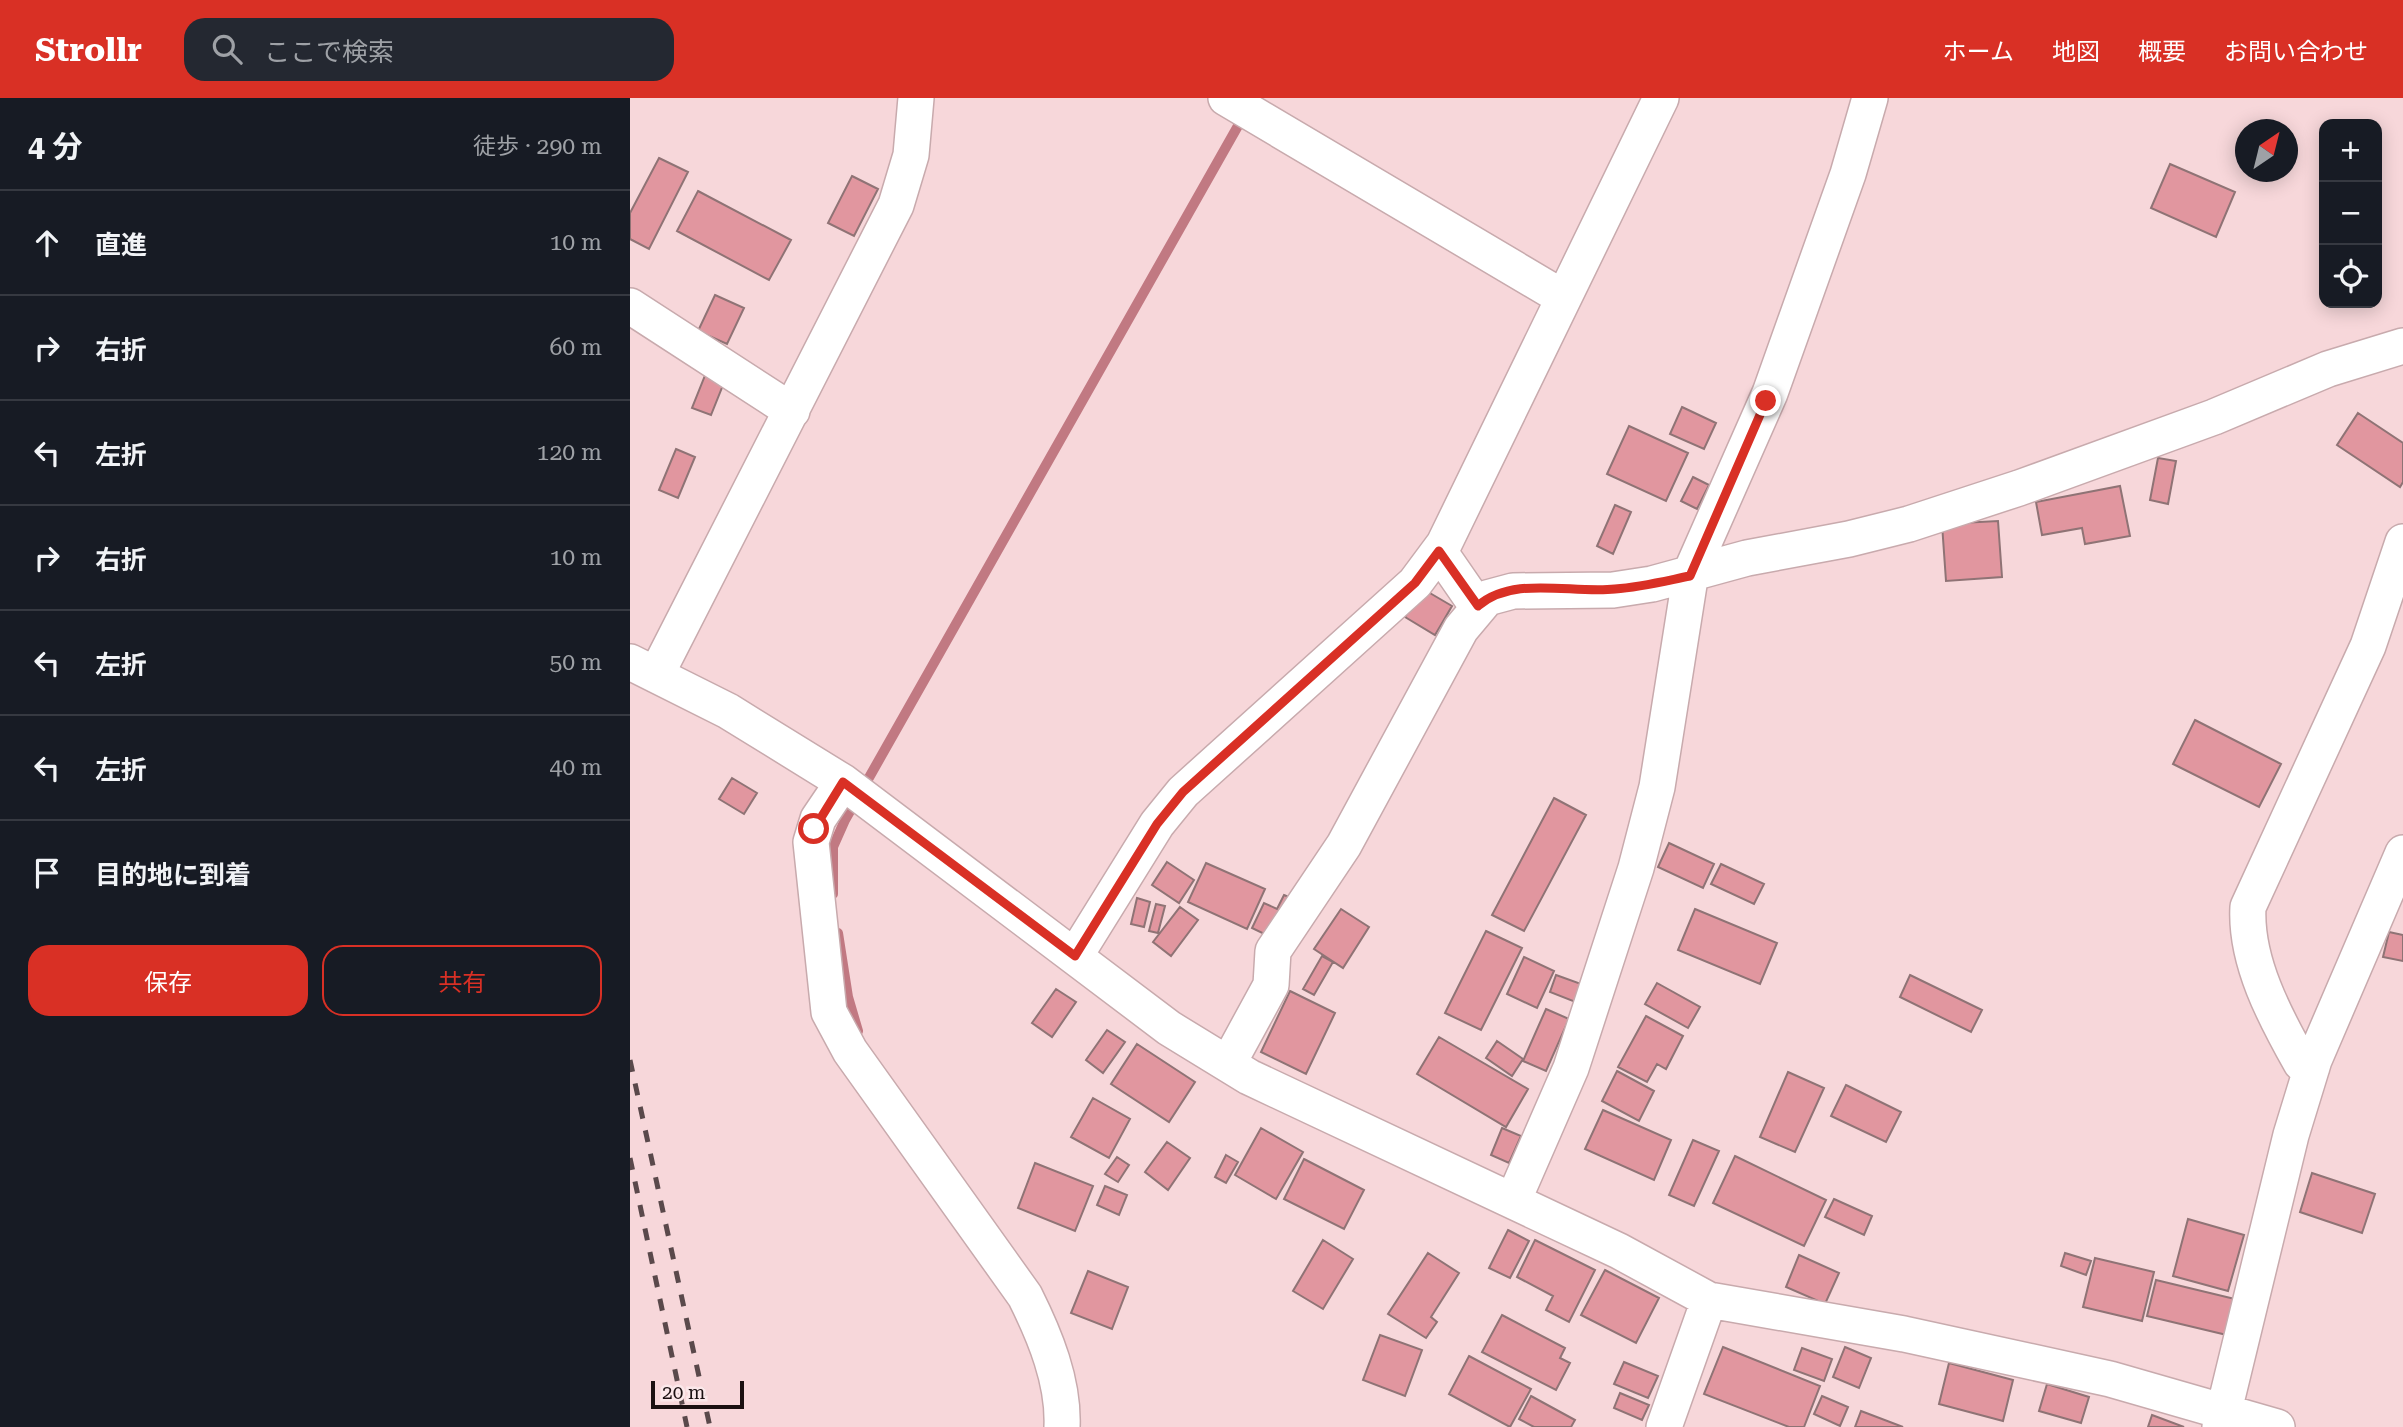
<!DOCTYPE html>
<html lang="ja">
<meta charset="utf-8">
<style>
:root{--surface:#171b24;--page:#242831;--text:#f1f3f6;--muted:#9ea1a6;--line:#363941;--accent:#d93025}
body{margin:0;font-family:"Roboto Serif","Noto Sans JP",serif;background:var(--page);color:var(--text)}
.controls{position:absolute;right:21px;top:21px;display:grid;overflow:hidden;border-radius:14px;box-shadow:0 4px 18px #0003}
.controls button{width:63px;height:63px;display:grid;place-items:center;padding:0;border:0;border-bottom:2px solid var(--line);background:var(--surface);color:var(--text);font:35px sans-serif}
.compass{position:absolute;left:1605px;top:21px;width:63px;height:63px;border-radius:50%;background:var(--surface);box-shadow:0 4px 18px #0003;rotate:35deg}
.scale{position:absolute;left:21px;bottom:18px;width:93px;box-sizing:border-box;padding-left:7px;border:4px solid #1b1011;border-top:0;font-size:19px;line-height:24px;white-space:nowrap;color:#1b1011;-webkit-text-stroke:5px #fbe8ea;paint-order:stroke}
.stop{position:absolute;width:21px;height:21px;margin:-16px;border:5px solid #d93025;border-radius:50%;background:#fff}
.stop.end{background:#d93025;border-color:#fff;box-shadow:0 2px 7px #0008}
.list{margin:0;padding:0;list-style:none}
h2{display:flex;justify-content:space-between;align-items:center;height:91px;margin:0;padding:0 28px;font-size:30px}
h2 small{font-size:23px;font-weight:400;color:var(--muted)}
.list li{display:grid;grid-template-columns:46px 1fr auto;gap:21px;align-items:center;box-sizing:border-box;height:105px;padding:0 28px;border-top:2px solid var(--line)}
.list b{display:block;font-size:26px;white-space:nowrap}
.list em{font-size:23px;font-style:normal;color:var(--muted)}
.actions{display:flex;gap:14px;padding:21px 28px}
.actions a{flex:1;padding:16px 0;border:2px solid var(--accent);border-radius:21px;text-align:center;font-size:24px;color:var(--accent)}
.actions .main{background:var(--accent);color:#fff}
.icon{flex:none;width:38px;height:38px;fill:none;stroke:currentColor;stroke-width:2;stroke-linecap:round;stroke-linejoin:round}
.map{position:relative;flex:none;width:1773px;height:1329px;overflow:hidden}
header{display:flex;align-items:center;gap:42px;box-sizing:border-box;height:98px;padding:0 35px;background:var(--accent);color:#fff}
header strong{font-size:33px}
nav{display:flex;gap:38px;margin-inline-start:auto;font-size:24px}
.search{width:490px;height:63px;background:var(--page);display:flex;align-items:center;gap:18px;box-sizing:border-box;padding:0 24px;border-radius:21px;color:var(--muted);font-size:26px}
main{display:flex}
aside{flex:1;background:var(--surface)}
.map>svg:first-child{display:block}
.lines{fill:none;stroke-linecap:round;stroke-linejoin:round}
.stream{stroke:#c17982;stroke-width:10}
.building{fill:#e1969f;stroke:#8f7375;stroke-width:2}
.minor-casing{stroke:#c8aaad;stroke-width:38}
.minor{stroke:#fff;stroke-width:35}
.rail{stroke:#5a494b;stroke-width:5;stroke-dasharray:12 12;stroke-linecap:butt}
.route{stroke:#d93025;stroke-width:9}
</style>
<header>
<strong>Strollr</strong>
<div class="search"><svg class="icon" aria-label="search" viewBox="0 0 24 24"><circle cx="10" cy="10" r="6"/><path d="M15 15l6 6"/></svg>ここで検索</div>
<nav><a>ホーム</a><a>地図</a><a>概要</a><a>お問い合わせ</a></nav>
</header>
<main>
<aside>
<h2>4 分<small>徒歩 · 290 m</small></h2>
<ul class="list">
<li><svg class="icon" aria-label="ahead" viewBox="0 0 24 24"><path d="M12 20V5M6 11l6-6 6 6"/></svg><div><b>直進</b></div><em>10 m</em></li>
<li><svg class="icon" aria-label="right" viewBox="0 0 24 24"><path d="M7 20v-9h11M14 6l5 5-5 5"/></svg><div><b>右折</b></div><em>60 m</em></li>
<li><svg class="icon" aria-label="left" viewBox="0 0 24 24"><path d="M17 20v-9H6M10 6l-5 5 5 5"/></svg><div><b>左折</b></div><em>120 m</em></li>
<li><svg class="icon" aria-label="right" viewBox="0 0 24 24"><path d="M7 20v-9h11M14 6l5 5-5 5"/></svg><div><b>右折</b></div><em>10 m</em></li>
<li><svg class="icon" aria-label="left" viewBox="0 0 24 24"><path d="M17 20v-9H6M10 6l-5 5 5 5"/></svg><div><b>左折</b></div><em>50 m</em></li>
<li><svg class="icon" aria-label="left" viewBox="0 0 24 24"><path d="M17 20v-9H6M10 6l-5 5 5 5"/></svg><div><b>左折</b></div><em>40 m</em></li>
<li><svg class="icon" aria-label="arrive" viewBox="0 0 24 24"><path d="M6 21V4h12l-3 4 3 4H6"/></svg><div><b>目的地に到着</b></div></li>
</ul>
<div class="actions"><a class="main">保存</a><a>共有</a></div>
</aside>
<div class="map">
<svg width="1773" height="1329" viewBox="0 0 1773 1329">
<rect width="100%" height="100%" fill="#f7d7da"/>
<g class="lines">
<path class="stream" d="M 203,796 L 203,749 L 215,722 L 613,19
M 208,835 L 218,899 L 228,933"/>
</g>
<path class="building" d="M 29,60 L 58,74 L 19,151 L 0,141 L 0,115 Z
M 1540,66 L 1605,94 L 1586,139 L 1521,110 Z
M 222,78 L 248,91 L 224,138 L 198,125 Z
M 68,93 L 161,142 L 139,182 L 47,133 Z
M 85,197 L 114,210 L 97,246 L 68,233 Z
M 76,275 L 95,282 L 81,317 L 62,310 Z
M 1052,309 L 1086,325 L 1074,351 L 1040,336 Z
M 1728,315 L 1773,345 L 1773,384 L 1770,389 L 1707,347 Z
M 999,328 L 1058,355 L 1036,403 L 977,376 Z
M 46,351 L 65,359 L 48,400 L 29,392 Z
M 1528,360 L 1546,363 L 1538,406 L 1520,402 Z
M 1063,379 L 1079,387 L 1067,411 L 1051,403 Z
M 1490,388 L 1500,438 L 1455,446 L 1452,430 L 1412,437 L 1406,404 Z
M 985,407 L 1001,414 L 983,456 L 967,448 Z
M 1368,423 L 1372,479 L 1316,483 L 1312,426 Z
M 793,491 L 822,508 L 805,537 L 775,519 Z
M 1565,622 L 1651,666 L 1629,709 L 1543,666 Z
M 102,680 L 127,695 L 114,716 L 89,701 Z
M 924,700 L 956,717 L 894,833 L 862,817 Z
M 1039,745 L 1084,766 L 1073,790 L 1028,769 Z
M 537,764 L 564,782 L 549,805 L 522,787 Z
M 576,765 L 635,791 L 617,831 L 558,804 Z
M 1091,766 L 1134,786 L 1124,806 L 1081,786 Z
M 654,797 L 666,802 L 647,842 L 622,830 L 634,805 L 647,811 Z
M 507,800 L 520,804 L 514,829 L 501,826 Z
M 526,806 L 535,808 L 528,835 L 519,833 Z
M 550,809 L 568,822 L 541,858 L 523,844 Z
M 711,811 L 739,829 L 713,870 L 684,851 Z
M 1065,811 L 1147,845 L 1130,886 L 1048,852 Z
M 856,833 L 892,850 L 851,932 L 815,915 Z
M 1759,834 L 1773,837 L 1773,863 L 1753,859 Z
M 692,858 L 703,864 L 684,897 L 673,891 Z
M 894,859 L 924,873 L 907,910 L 877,896 Z
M 926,877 L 954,887 L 948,905 L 920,894 Z
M 1280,877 L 1352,912 L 1341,934 L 1270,899 Z
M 1027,885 L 1070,909 L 1058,930 L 1015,906 Z
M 426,891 L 446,904 L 422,939 L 402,925 Z
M 660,893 L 705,915 L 676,976 L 631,954 Z
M 916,911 L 939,921 L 916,973 L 893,963 Z
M 1016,918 L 1053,938 L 1036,971 L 1027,966 L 1017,984 L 988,969 Z
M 477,932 L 495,944 L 473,975 L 456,962 Z
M 809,939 L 898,991 L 876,1029 L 787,976 Z
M 867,943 L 893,961 L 882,978 L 856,960 Z
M 507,946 L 565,984 L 539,1024 L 481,986 Z
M 987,973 L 1024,993 L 1009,1023 L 972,1003 Z
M 1158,974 L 1194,990 L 1165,1054 L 1130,1039 Z
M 1216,987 L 1271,1014 L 1256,1044 L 1201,1018 Z
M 463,1000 L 500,1021 L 479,1060 L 441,1039 Z
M 973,1012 L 1041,1042 L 1024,1082 L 955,1051 Z
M 631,1030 L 673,1054 L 646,1101 L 605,1077 Z
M 872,1030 L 891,1038 L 879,1065 L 861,1057 Z
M 1063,1042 L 1089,1053 L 1064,1108 L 1039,1097 Z
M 537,1044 L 560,1060 L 538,1092 L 515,1074 Z
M 596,1057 L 608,1064 L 596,1085 L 585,1079 Z
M 1105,1058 L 1196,1102 L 1174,1148 L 1083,1105 Z
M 487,1059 L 499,1067 L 488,1084 L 475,1076 Z
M 674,1061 L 734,1092 L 714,1131 L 654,1101 Z
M 405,1065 L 463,1088 L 445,1133 L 388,1110 Z
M 1682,1075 L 1745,1096 L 1732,1135 L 1670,1114 Z
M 475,1088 L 497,1097 L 489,1117 L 467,1107 Z
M 1204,1101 L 1242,1118 L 1234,1137 L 1195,1119 Z
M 1558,1121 L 1614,1137 L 1598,1193 L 1543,1178 Z
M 878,1132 L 899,1143 L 880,1180 L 859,1170 Z
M 693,1142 L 723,1161 L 693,1211 L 663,1193 Z
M 905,1142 L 965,1172 L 939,1224 L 916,1212 L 923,1198 L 887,1179 Z
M 798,1155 L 829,1175 L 801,1219 L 807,1224 L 796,1240 L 758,1216 Z
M 1435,1155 L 1461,1163 L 1456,1177 L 1431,1168 Z
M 1169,1157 L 1209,1175 L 1195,1206 L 1156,1189 Z
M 1465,1160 L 1524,1174 L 1512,1223 L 1453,1209 Z
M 975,1172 L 1029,1200 L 1006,1245 L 951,1217 Z
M 458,1173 L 498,1189 L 482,1231 L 441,1215 Z
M 1526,1182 L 1609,1202 L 1601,1238 L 1517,1218 Z
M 872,1217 L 935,1250 L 930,1260 L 940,1265 L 926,1292 L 852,1254 Z
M 750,1237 L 792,1252 L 775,1298 L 733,1282 Z
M 1093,1249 L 1190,1288 L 1174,1329 L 1159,1329 L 1074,1296 Z
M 1215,1249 L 1241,1260 L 1229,1290 L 1203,1279 Z
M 1172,1250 L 1202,1261 L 1194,1283 L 1164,1272 Z
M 839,1258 L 901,1291 L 880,1329 L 819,1296 Z
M 994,1264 L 1028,1278 L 1018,1300 L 984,1286 Z
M 1319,1265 L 1383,1282 L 1373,1323 L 1309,1306 Z
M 1417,1286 L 1459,1299 L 1451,1325 L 1409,1313 Z
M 990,1295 L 1019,1307 L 1012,1322 L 984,1310 Z
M 901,1298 L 945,1322 L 941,1329 L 904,1329 L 889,1321 Z
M 1192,1298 L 1218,1309 L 1210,1328 L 1184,1316 Z
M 1231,1313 L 1273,1329 L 1225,1329 Z
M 1522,1317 L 1554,1329 L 1518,1329 Z"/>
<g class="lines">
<defs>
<path id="minor" d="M 596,0 L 932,199
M 0,208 L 162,313
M 809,453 L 847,508
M 0,564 L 98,613 L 213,684 L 539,930 L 619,979 L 989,1153 L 1079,1202 L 1274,1236 L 1480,1281 L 1647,1329
M 26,577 L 266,107 L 281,57 L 286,0
M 213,684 L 188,721 L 181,744 L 199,914 L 220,953 L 395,1198 C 415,1238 434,1284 432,1329
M 445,858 L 527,726 L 553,694 L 785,485 L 814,446 L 1031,0
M 598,966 L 641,887 L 643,853 L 714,747 L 831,531 L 857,500 L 883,493 L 983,492 L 1022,486 L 1117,460 L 1219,441 L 1279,426 L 1389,390 L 1584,319 L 1698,271 L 1773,248
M 1682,969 L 1671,965 C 1645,919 1615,863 1618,809 L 1738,548 L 1773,444
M 883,1103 L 941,970 L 1006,770 L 1027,689 L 1061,474 L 1140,295 L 1218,76 L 1240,0
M 1034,1329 L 1079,1202
M 1590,1329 L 1661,1037 L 1684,962 L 1773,755"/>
</defs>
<use href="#minor" class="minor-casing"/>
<use href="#minor" class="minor"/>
<path class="rail" d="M 0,962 L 80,1329
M 0,1060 L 57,1329"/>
</g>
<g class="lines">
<path class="route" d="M 184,731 L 213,684 L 445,858 L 527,726 L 553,694 L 785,485 L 809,453 L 848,508 C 883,477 942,496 985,491 C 1011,489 1035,483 1060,478 L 1136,303"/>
</g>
</svg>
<div class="controls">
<button>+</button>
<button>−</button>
<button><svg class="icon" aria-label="locate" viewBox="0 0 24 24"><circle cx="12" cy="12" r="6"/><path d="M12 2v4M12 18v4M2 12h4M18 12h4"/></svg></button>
</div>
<svg class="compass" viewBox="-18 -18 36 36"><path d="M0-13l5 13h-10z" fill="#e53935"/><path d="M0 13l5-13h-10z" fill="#9ea1a6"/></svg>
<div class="scale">20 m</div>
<div class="stop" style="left:184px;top:731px"></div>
<div class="stop end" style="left:1136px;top:303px"></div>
</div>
</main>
